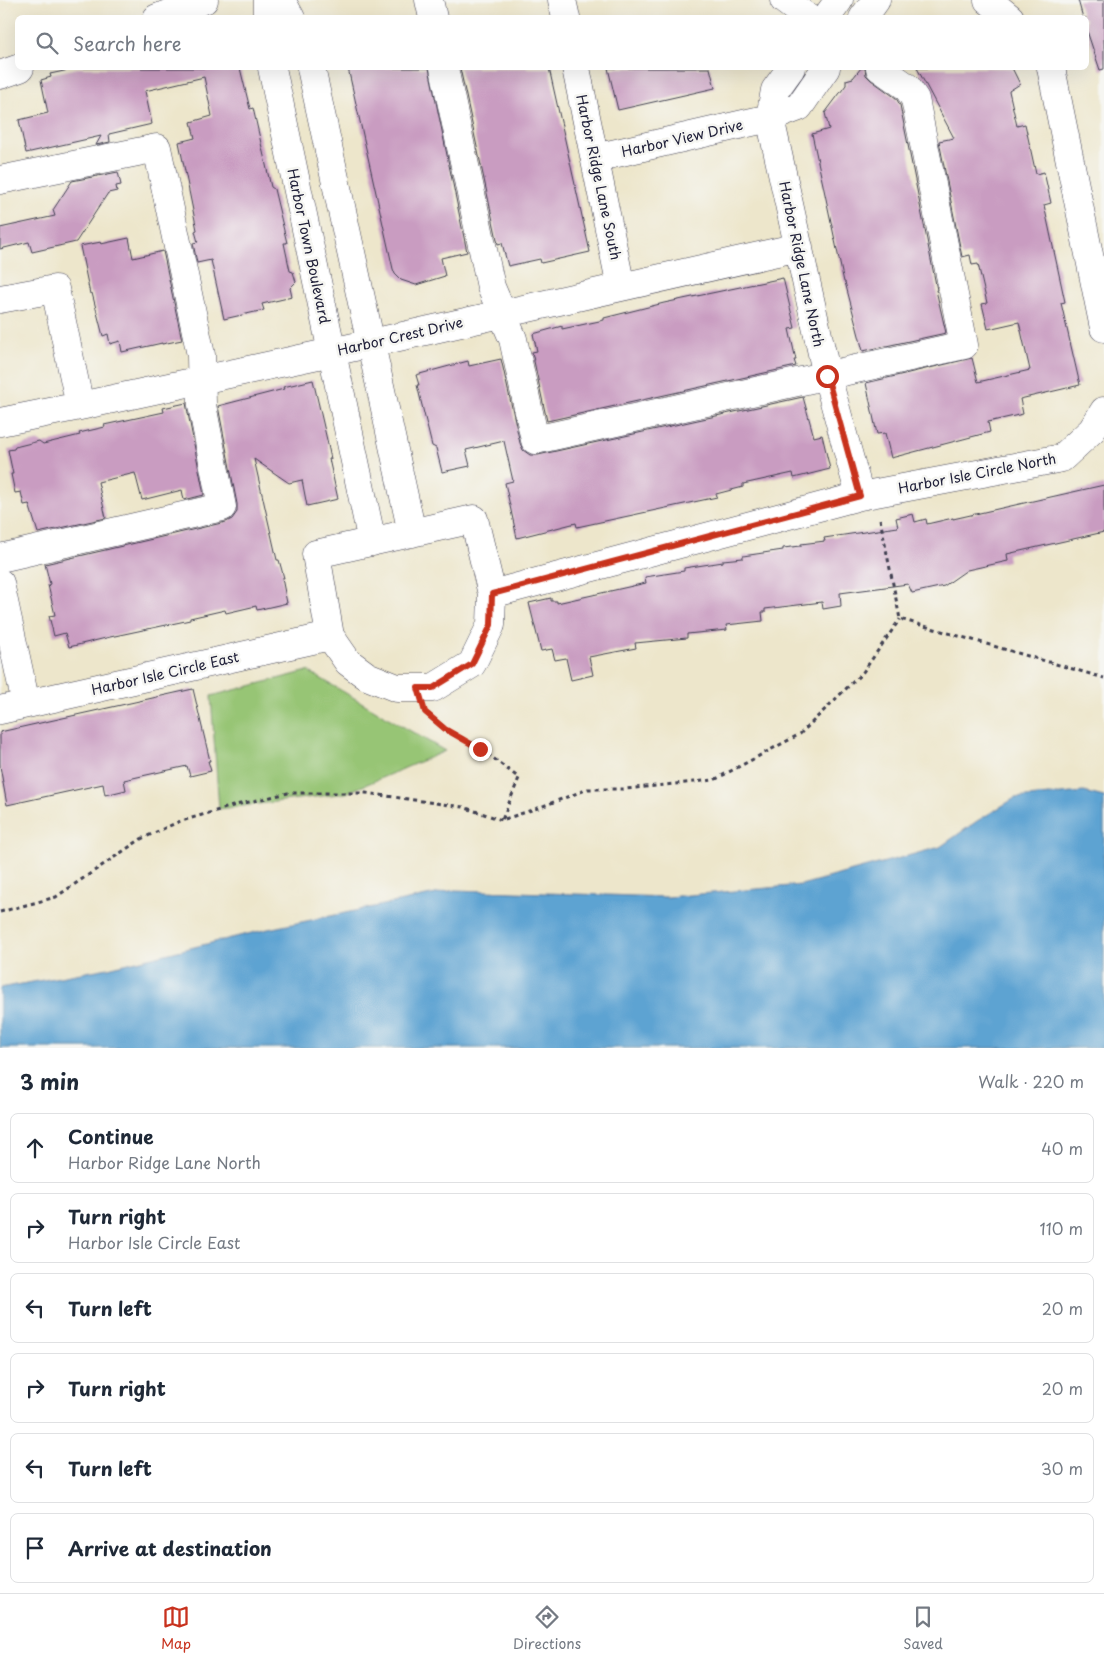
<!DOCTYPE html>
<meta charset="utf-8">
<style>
:root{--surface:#fff;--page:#f6f6f7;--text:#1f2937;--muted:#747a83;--line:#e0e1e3;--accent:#c8321e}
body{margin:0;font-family:"Playpen Sans",sans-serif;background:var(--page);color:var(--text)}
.stop{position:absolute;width:15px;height:15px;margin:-11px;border:4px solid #c8321e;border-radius:50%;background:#fff}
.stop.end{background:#c8321e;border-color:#fff;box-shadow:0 1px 5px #0008}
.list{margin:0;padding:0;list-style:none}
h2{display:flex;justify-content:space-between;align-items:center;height:65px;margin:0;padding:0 20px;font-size:21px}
h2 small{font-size:16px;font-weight:400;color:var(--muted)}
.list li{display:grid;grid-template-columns:32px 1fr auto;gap:15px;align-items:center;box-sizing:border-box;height:70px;margin:0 10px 10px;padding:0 10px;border:1px solid var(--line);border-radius:8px}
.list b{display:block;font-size:19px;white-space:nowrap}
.list p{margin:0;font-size:16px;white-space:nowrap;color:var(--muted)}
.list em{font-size:16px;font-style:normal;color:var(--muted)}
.icon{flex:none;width:28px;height:28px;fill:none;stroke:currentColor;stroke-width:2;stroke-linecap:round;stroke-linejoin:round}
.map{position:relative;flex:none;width:1104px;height:1048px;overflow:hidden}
.search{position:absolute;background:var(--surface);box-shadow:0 5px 20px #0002;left:15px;right:15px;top:15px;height:55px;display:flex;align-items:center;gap:12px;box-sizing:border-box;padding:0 18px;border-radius:8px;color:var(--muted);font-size:19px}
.sheet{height:545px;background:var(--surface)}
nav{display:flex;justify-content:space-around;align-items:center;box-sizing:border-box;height:70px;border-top:1px solid var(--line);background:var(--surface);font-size:14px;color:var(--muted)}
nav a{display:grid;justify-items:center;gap:2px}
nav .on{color:var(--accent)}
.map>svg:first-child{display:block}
.green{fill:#97c574;stroke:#5c7458}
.water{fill:#5da3d2;stroke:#406286}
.building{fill:#c99cc1}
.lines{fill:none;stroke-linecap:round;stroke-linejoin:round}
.minor-casing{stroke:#403f51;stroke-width:29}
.path{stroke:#403f51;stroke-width:3;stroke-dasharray:4 4;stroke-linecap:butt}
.minor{stroke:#fff;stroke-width:28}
.route{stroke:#c8321e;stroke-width:6}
.labels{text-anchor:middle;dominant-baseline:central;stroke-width:5;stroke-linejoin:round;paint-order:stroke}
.street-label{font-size:14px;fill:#22223b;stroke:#f6f6f2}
</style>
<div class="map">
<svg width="1104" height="1048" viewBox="0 0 1104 1048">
<rect width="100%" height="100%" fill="#f6f6f2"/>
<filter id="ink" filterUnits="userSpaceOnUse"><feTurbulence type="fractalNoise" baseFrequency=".02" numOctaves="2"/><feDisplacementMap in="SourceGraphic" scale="10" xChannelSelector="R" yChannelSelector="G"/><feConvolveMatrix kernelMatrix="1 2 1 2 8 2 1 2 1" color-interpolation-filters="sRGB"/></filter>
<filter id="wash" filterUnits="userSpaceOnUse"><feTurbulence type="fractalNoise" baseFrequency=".0096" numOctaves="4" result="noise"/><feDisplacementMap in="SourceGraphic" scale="20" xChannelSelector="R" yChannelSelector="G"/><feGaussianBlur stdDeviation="1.12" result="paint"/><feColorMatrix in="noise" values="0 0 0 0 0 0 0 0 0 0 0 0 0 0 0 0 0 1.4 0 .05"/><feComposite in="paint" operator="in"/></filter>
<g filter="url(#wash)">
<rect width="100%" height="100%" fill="#ede6cb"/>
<path class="green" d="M 308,671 L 445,751 L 346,793 L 219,809 L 211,696 Z"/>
<path class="water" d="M 1084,792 L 1104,797 L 1104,1048 L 0,1048 L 0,988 L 108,968 L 268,929 L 455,890 L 667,897 L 801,885 L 940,847 L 977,821 L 1015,798 Z"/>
<g id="blocks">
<path class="building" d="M 1078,0 L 1104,0 L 1104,69 L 1100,70 L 1086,28 L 1086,18 L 1083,18 Z
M 78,68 L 240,68 L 250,109 L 253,108 L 271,187 L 274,189 L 287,243 L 284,243 L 290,271 L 293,272 L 296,282 L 290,288 L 292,297 L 262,304 L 264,310 L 224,319 L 211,260 L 197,263 L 193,243 L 198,242 L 195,231 L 197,230 L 179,142 L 195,138 L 191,122 L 212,116 L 204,77 L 145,91 L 152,124 L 109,134 L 110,142 L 96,145 L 101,136 L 26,153 L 19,120 L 48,113 L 41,80 L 51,77 L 50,74 Z
M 348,68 L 429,68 L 467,252 L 441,258 L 445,276 L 416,285 L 401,280 L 395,274 L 393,269 Z
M 460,68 L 549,68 L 590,252 L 541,263 L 540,259 L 508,266 L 502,243 L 498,244 Z
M 608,68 L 710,68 L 715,88 L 618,110 Z
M 861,68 L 865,68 L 866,75 L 871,80 L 896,98 L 900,105 L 937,290 L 936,290 L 946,333 L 863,351 L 845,282 L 844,282 L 812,134 L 829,129 L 825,113 L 846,85 L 846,80 L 853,78 Z
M 917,68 L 1012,68 L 1020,84 L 1009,91 L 1017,126 L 1025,124 L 1036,174 L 1044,172 L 1051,203 L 1044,205 L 1065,302 L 1061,303 L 1080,385 L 1020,399 L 1023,414 L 988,422 L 990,432 L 891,458 L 885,433 L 877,434 L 866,383 L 972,358 L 978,382 L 1030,370 L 1019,322 L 988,329 L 982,304 L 987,303 L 978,264 L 972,265 L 970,255 L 962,257 L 939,141 L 954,138 Z
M 118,172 L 121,185 L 116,186 L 117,191 L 108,193 L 76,242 L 32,252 L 29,242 L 0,249 L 0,228 L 55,216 L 53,210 L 72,181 Z
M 129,238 L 133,258 L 163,251 L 182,340 L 162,344 L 162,343 L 122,352 L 120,341 L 110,344 L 108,334 L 103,336 L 92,293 L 90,294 L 80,246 L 101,242 L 101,244 Z
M 783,278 L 795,328 L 789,329 L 796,360 L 794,360 L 796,366 L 547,421 L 532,352 L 537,351 L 533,334 L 562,326 L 562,329 L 604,320 L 604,318 L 664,303 Z
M 501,359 L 520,443 L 523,450 L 530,455 L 538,455 L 803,397 L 814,437 L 822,435 L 830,469 L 794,478 L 793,473 L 743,484 L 743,487 L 716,494 L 717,497 L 577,527 L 576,523 L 517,538 L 505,483 L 513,481 L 504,441 L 466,450 L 470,466 L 442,472 L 436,448 L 432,446 L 417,385 L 419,385 L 416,375 L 468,361 L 469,366 Z
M 313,380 L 327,440 L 331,459 L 329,459 L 338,499 L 307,506 L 302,480 L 289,483 L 254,459 L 277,560 L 279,560 L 284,578 L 282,578 L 287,603 L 257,610 L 256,606 L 226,613 L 225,610 L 190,618 L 190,620 L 110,637 L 69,647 L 65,633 L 54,636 L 49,616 L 55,615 L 48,585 L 50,584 L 45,564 L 226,522 L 232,519 L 237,512 L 237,504 L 218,406 L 284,389 L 283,387 Z
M 186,403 L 204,495 L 184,500 L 182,490 L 142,500 L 135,473 L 98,482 L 106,518 L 38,533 L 29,504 L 24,505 L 21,492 L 15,493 L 11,474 L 13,474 L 8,450 L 14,449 L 15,447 L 39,441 L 43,444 L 80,435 L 79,433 L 105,427 L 104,425 L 164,412 L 163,408 Z
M 1104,485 L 1104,532 L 1007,554 L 1008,561 L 967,570 L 944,586 L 912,593 L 908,584 L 840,593 L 841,606 L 823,609 L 822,602 L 765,609 L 765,612 L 762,612 L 763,621 L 726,625 L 727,630 L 687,634 L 687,638 L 635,643 L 636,648 L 589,657 L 593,675 L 571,680 L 566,658 L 555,660 L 552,649 L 541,651 L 529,603 L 551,598 L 551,601 L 557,601 L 557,603 L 646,583 L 645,577 L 684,571 L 684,568 L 723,562 L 723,560 L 743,558 L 743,556 L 783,550 L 783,548 L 801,546 L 801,544 L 825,541 L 824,538 L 898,527 L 896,518 L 913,514 L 915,522 L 926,519 L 927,524 L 953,518 L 953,519 Z
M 193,689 L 210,761 L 208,761 L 211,771 L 190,776 L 187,766 L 124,780 L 126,790 L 105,795 L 103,784 L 7,805 L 0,766 L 0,732 Z"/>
</g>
</g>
<g filter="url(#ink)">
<use href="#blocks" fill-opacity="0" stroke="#403f51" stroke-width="1"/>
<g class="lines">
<defs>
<path id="minor" d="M 267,0 L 267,18
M 281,0 L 291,18
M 429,0 L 433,18
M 562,0 L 566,18
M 784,0 L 808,18
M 988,0 L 1010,18
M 157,18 L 204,0
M 826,18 L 839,0
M 863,18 L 876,0
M 272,68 L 372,542
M 311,68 L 412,533
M 444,68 L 491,287 L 513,339 L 535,440 L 964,345 L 915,99 L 907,87 L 880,68
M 576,68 L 621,287
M 791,68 L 775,90 L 770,118 L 827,376 L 860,496
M 1051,68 L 1104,328
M 0,75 L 20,68
M 595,158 L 770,118 L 799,107 L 826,68
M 0,180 L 157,148 L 201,355 L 202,405 L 222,507 L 0,558
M 0,299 L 55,289 L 80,406
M 0,422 L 80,406 L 332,352 L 799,247
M 474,519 L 492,594 L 491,625 L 472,664 L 433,688 L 397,688 L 367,676 L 348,662 L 330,636 L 316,554 Z
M 0,583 L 26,704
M 492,594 L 860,496 L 1062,458 L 1092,430 L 1104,411
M 0,710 L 330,636"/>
</defs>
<use href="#minor" class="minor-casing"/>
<path class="path" d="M 880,519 L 900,619 L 1104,678
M 428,714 L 445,729 L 481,749 L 519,778 L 502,820 L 538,808 L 588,789 L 626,789 L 714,780 L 800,734 L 863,672 L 900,619
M 0,912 L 56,897 L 141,839 L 178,822 L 236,805 L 288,793 L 366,793 L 463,807 L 502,820"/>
<use href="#minor" class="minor"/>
</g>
</g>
<g class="lines" filter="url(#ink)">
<path class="route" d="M 480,749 L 445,729 L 425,712 L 418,688 L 433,688 L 472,664 L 491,625 L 492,594 L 860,496 L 827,376"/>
</g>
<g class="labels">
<g class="street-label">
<text transform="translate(682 138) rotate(-13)">Harbor View Drive</text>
<text transform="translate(599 177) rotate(78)">Harbor Ridge Lane South</text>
<text transform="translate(309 246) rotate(78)">Harbor Town Boulevard</text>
<text transform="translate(802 264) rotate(78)">Harbor Ridge Lane North</text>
<text transform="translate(400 336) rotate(-13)">Harbor Crest Drive</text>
<text transform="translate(977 473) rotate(-11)">Harbor Isle Circle North</text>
<text transform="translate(165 673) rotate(-13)">Harbor Isle Circle East</text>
</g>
</g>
</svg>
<div class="stop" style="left:827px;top:376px"></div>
<div class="stop end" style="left:480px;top:749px"></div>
<div class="search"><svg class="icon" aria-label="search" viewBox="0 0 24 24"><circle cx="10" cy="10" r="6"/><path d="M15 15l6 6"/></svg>Search here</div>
</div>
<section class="sheet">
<h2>3 min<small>Walk · 220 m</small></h2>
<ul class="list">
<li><svg class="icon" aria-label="ahead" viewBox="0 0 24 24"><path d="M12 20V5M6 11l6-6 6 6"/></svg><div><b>Continue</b><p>Harbor Ridge Lane North</p></div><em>40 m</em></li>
<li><svg class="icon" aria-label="right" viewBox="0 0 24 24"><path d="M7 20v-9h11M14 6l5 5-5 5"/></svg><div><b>Turn right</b><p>Harbor Isle Circle East</p></div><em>110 m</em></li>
<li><svg class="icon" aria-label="left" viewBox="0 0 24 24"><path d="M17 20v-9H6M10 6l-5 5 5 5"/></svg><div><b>Turn left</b></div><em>20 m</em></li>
<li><svg class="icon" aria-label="right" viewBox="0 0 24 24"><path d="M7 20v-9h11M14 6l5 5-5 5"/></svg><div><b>Turn right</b></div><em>20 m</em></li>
<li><svg class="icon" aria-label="left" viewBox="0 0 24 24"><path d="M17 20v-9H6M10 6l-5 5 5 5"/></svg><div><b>Turn left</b></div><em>30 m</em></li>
<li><svg class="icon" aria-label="arrive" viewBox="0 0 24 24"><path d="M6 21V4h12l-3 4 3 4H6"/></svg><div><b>Arrive at destination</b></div></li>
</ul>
</section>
<nav>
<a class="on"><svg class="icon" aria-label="map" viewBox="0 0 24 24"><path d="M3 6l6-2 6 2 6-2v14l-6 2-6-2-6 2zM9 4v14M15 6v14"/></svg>Map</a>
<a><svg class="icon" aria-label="directions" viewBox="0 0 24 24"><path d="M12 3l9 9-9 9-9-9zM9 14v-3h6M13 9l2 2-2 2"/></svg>Directions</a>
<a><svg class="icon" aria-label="saved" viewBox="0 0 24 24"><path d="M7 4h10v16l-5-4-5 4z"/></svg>Saved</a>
</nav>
